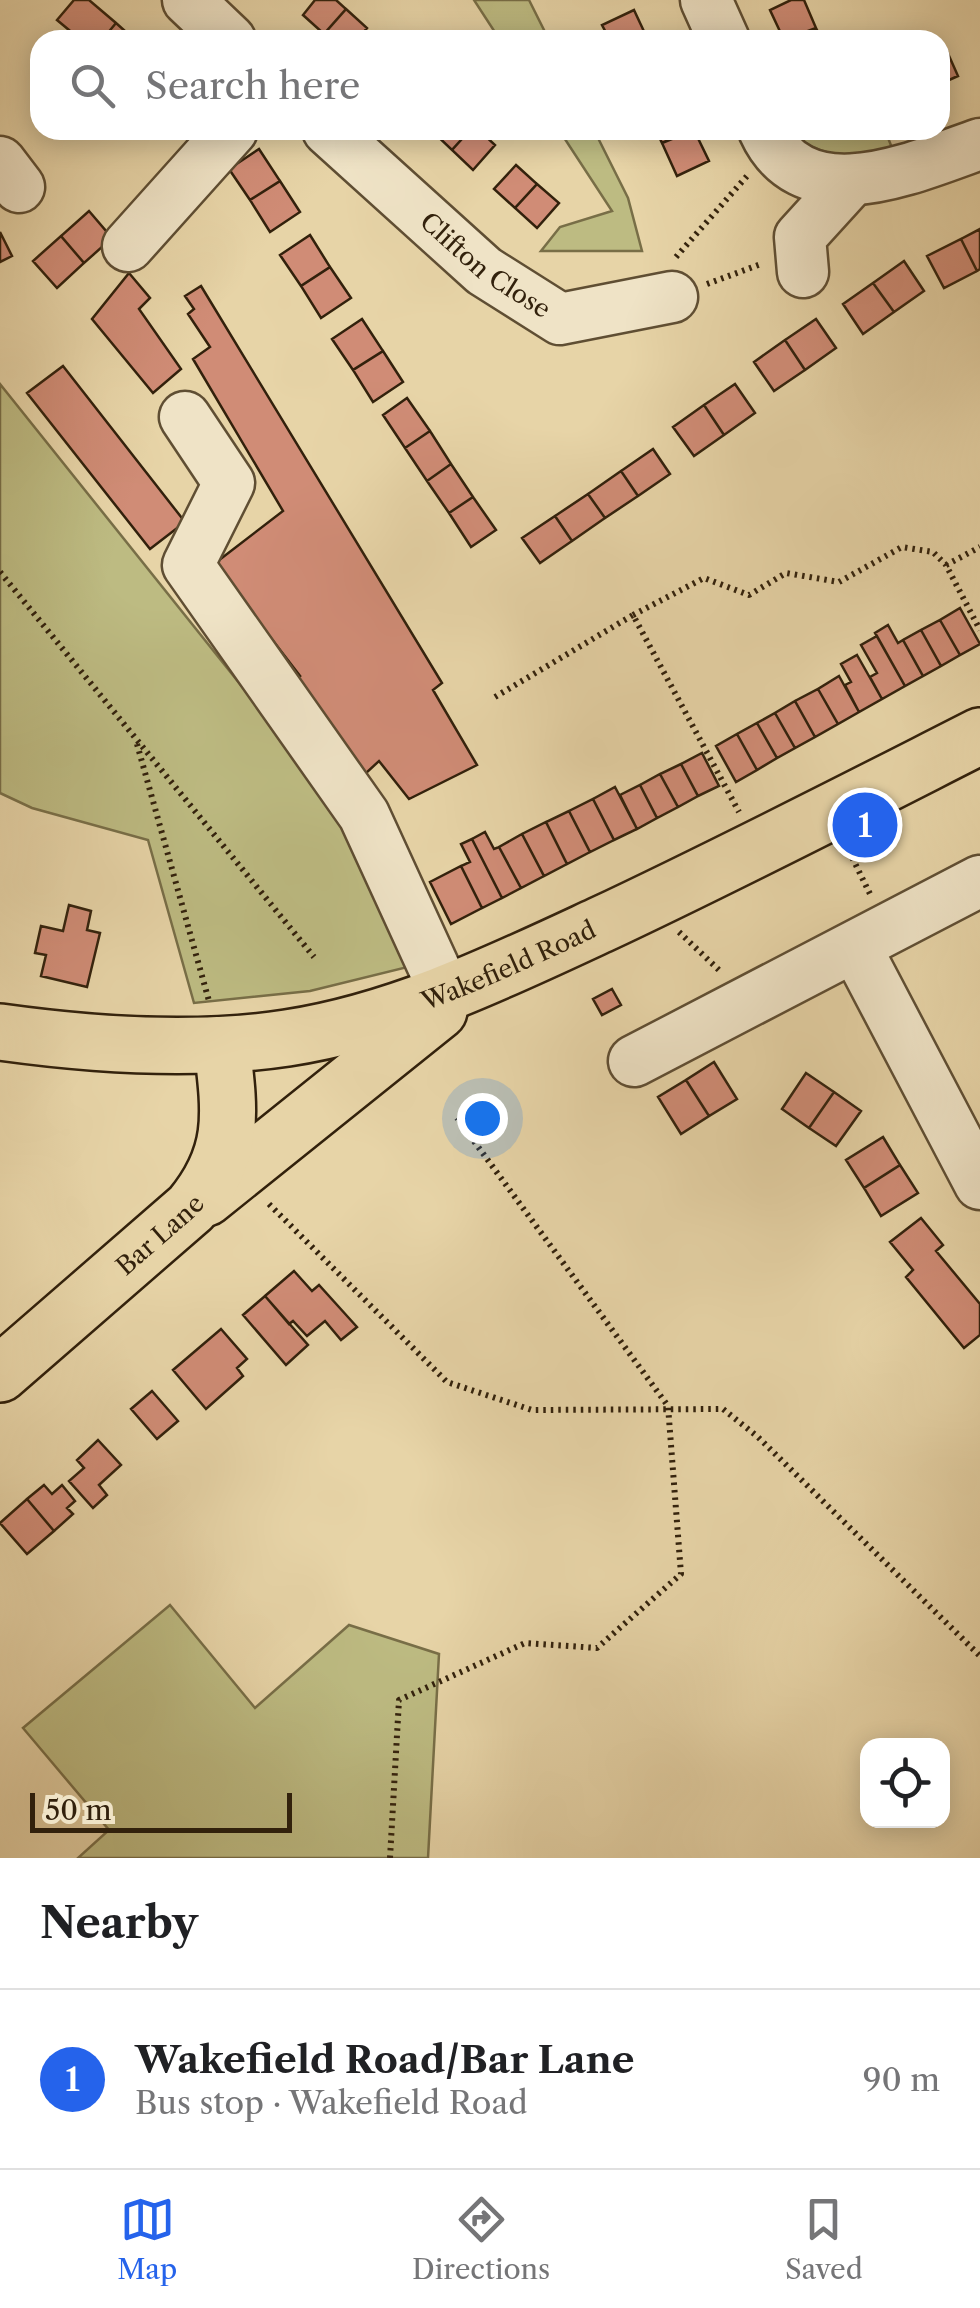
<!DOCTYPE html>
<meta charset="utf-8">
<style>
:root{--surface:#fff;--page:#f2f2f2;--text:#202124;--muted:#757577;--line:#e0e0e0;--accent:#2563eb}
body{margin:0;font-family:"Libre Caslon Text",serif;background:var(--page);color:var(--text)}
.controls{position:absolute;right:30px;bottom:30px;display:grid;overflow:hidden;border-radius:20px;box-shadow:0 5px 25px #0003}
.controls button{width:90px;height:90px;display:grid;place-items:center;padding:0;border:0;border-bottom:2px solid var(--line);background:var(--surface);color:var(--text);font:50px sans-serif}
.scale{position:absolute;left:30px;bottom:25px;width:262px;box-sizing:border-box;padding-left:10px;border:5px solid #32210c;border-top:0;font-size:28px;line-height:35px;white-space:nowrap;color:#32210c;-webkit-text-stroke:8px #efe3c6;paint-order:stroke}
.you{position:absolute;left:482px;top:1118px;width:35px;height:35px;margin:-25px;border:8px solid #fff;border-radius:50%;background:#1a73e8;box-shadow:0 0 0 15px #1a73e833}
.badge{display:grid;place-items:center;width:65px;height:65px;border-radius:50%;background:var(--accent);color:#fff;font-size:32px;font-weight:700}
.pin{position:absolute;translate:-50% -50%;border:5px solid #fff;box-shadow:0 2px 10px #0006}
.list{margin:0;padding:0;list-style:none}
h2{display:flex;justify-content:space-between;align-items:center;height:130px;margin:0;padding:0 40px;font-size:42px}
h2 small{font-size:32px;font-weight:400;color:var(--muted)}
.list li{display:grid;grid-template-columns:65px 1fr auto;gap:30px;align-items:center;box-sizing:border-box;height:180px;padding:0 40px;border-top:2px solid var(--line)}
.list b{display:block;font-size:38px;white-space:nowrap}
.list p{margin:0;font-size:32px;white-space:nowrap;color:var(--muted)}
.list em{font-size:32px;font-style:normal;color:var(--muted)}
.icon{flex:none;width:55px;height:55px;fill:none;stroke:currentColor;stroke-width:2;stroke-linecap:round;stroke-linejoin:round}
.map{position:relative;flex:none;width:980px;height:1858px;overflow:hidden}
.search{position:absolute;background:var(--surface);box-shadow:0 5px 25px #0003;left:30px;right:30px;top:30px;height:110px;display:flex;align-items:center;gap:25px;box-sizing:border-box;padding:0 35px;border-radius:30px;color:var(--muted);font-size:38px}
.sheet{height:310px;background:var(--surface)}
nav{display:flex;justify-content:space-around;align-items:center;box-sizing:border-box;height:140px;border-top:2px solid var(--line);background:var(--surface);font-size:28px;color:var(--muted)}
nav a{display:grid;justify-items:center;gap:5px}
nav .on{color:var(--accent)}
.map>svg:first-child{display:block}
.green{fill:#bdbb82;stroke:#786e47;stroke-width:2.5}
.building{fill:#d08c76;stroke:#32210c;stroke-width:2.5}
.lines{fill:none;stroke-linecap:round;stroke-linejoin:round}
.minor-casing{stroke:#5f4e33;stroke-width:55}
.major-casing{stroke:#32210c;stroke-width:60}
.path{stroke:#32210c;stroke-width:6;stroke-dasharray:2.5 5;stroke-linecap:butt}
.minor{stroke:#efe3c6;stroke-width:50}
.major{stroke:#e7d4a7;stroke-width:55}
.labels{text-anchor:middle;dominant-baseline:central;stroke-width:9;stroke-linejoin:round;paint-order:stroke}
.street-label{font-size:25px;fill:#32210c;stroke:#efe3c6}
</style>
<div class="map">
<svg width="980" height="1858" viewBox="0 0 980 1858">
<rect width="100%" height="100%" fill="#e7d4a7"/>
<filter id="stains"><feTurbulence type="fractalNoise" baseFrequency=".002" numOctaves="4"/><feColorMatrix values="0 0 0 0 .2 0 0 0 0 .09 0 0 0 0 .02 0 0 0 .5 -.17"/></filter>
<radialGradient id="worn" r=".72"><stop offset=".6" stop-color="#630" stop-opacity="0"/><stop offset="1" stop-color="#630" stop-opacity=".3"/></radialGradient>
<path class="green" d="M 474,0 L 529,0 L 549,40 L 500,40 Z
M 559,130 L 594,130 L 628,198 L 642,251 L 541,251 L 560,227 L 612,211 Z
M 786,130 L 885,130 L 892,148 C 851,162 820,157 786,130 Z
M 0,384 L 360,834 L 416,965 L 310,991 L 194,1003 L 148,840 L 32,808 L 0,793 Z
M 170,1605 L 255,1708 L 349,1625 L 439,1654 L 428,1858 L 78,1858 L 109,1830 L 23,1728 Z"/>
<path class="building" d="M 74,0 L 89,0 L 116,23 L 102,40 L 81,40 L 57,20 Z
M 315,0 L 336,0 L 346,9 L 324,34 L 303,15 Z
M 791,0 L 804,0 L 816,28 L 784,40 L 770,10 Z
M 346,9 L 367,28 L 357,40 L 331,40 L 324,34 Z
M 634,10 L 648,40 L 610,40 L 602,25 Z
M 116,23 L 135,40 L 102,40 Z
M 816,28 L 822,40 L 789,40 Z
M 946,49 L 958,76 L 940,84 L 940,52 Z
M 431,130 L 470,130 L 452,150 Z
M 470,130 L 479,130 L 495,145 L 473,170 L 452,150 Z
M 656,130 L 691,130 L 662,143 Z
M 694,130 L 709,161 L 677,176 L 662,143 Z
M 259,149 L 280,181 L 250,200 L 229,169 Z
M 516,165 L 537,184 L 515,208 L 494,189 Z
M 280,181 L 300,212 L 270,232 L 250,200 Z
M 537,184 L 559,203 L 537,228 L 515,208 Z
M 89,211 L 112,238 L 84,263 L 61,236 Z
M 980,229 L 980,269 L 977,271 L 961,239 Z
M 0,232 L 12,256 L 0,262 Z
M 310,235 L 330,267 L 301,286 L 280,255 Z
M 61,236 L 84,263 L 57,288 L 33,261 Z
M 961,239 L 977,271 L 944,288 L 927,256 Z
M 904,261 L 924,291 L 894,312 L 873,283 Z
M 330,267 L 351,298 L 321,318 L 301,286 Z
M 129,273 L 150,298 L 139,309 L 181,369 L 153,393 L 92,319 Z
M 873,283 L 894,312 L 863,334 L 843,304 Z
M 201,286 L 442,683 L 433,690 L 477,765 L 409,799 L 379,761 L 364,775 L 290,682 L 300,676 L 214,564 L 283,511 L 193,359 L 210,347 L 188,314 L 194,309 L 185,296 Z
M 362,319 L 383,351 L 353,370 L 332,339 Z
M 816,319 L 836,348 L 805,370 L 785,340 Z
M 785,340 L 805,370 L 774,391 L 754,362 Z
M 383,351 L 403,382 L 373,402 L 353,370 Z
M 63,366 L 185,522 L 150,549 L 27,393 Z
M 735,384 L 755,413 L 724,435 L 704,405 Z
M 407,398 L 430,431 L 405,448 L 383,415 Z
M 704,405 L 724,435 L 694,456 L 673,427 Z
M 430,431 L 451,464 L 427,481 L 405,448 Z
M 653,449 L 670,474 L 638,496 L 621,471 Z
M 451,464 L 473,497 L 449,513 L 427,481 Z
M 621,471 L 638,496 L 605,518 L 588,494 Z
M 588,494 L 605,518 L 572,541 L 555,516 Z
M 473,497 L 496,530 L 471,547 L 449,513 Z
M 555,516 L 572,541 L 540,563 L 522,538 Z
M 960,608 L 980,644 L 960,655 L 940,620 Z
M 940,620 L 960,655 L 941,666 L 921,630 Z
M 888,625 L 898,643 L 903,640 L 923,676 L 905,686 L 875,633 Z
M 921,630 L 941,666 L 923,676 L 903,640 Z
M 877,636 L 905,686 L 882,699 L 870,677 L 877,673 L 861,645 Z
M 857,655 L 882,699 L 859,712 L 845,685 L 851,682 L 841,664 Z
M 839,676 L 859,712 L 838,724 L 818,689 Z
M 818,689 L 838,724 L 815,737 L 795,701 Z
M 795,701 L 815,737 L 795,748 L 775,713 Z
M 775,713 L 795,748 L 777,758 L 757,723 Z
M 757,723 L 777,758 L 757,770 L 737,734 Z
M 737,734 L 757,770 L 736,782 L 716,746 Z
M 702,753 L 719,786 L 698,796 L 681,764 Z
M 681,764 L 698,796 L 678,807 L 660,774 Z
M 660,774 L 678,807 L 657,818 L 640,785 Z
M 640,785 L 657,818 L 637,829 L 620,795 Z
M 615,787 L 637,829 L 614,840 L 593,799 Z
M 593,799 L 614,840 L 590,852 L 569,811 Z
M 569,811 L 590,852 L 567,864 L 546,822 Z
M 546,822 L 567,864 L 544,876 L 522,834 Z
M 485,832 L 494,849 L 499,847 L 521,888 L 502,898 L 472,839 Z
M 522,834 L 544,876 L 521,888 L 499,847 Z
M 472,839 L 502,898 L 482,908 L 461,866 L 470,862 L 461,844 Z
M 461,866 L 482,908 L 451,924 L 430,882 Z
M 69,905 L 91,911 L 87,930 L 100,933 L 87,987 L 41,976 L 46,955 L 35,953 L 41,926 L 63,931 Z
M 612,989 L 621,1005 L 602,1015 L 593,999 Z
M 714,1062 L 737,1099 L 709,1116 L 686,1080 Z
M 806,1073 L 834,1092 L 809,1128 L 782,1109 Z
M 686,1080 L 709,1116 L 681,1134 L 658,1097 Z
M 834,1092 L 861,1111 L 836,1146 L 809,1128 Z
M 883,1137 L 900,1165 L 864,1188 L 846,1160 Z
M 900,1165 L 918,1193 L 881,1216 L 864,1188 Z
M 921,1218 L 943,1245 L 936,1251 L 980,1304 L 980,1335 L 964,1348 L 906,1277 L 913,1270 L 890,1242 Z
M 294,1271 L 312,1291 L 319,1285 L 357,1327 L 341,1340 L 325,1321 L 307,1336 L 293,1321 L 289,1324 L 265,1296 Z
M 265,1296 L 308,1345 L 286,1365 L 243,1315 Z
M 221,1329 L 247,1359 L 237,1368 L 243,1376 L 206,1409 L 173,1370 Z
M 152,1391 L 178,1421 L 157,1439 L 131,1409 Z
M 98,1440 L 121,1465 L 99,1485 L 107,1495 L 93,1508 L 69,1481 L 84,1468 L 77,1460 Z
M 44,1485 L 52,1494 L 62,1485 L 75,1501 L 67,1508 L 73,1514 L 54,1531 L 27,1499 Z
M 27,1499 L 54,1531 L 27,1554 L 0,1523 Z"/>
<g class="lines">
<defs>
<g id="minor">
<path d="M 188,0 L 230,40"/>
<path d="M 706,0 L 724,40"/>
<path id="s1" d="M 328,130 L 484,271 L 560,319 L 672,297"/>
<path d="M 764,130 C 804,218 914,167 980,144"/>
<path d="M 0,162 L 19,187"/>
<path d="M 128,246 L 232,130"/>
<path d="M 803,272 L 800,237 L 850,182"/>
<path d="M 185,417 L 229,483 L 188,565 L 364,815 L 446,994"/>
<path d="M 856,948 L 980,1184"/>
<path d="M 634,1061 L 980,881"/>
</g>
<g id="major">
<path id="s2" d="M 0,1032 C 93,1045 194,1052 287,1038 C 398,1021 499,972 600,925 C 728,865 854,800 980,736"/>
<path d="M 206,1198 L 439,1011"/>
<path id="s3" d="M 0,1374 L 191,1208 C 236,1154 230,1113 222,1046"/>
</g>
</defs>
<use href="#minor" class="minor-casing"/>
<use href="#major" class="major-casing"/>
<path class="path" d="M 676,257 L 747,176
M 707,284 L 761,264
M 946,565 L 980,547
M 0,572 L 314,957
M 633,615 L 704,578 L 749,595 L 786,573 L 839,582 L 902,547 L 933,552 L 946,565 L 980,630
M 495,697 L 633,615 L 739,812
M 137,744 L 209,1001
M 849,851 L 870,894
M 679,932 L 721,972
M 269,1204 L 447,1382 L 532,1410 L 723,1409 L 758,1437 L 980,1656
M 390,1858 L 399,1700 L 525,1643 L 597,1648 L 681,1574 L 668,1406 L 457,1118"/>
<use href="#minor" class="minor"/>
<use href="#major" class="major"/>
</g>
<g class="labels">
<g class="street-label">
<text stroke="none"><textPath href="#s1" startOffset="208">Clifton Close</textPath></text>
<text stroke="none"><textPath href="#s2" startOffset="522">Wakefield Road</textPath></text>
<text stroke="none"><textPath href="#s3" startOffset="212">Bar Lane</textPath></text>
</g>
</g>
<rect width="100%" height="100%" filter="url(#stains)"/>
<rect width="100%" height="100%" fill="url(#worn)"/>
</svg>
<div class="controls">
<button><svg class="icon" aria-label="locate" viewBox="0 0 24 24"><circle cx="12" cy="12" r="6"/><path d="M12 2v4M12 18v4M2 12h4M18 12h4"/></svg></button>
</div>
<div class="scale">50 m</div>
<div class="you"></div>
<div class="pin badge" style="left:865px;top:825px">1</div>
<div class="search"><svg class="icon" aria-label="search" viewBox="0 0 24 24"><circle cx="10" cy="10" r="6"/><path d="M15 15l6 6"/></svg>Search here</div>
</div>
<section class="sheet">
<h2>Nearby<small></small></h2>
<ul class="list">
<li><span class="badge">1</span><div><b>Wakefield Road/Bar Lane</b><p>Bus stop · Wakefield Road</p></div><em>90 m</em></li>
</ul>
</section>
<nav>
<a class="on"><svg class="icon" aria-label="map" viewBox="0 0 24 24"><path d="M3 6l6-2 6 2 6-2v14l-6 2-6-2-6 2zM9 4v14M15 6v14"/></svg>Map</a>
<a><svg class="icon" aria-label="directions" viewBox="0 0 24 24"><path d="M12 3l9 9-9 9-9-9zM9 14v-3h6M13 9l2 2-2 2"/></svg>Directions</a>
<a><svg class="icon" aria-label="saved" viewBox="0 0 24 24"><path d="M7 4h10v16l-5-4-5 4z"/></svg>Saved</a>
</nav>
